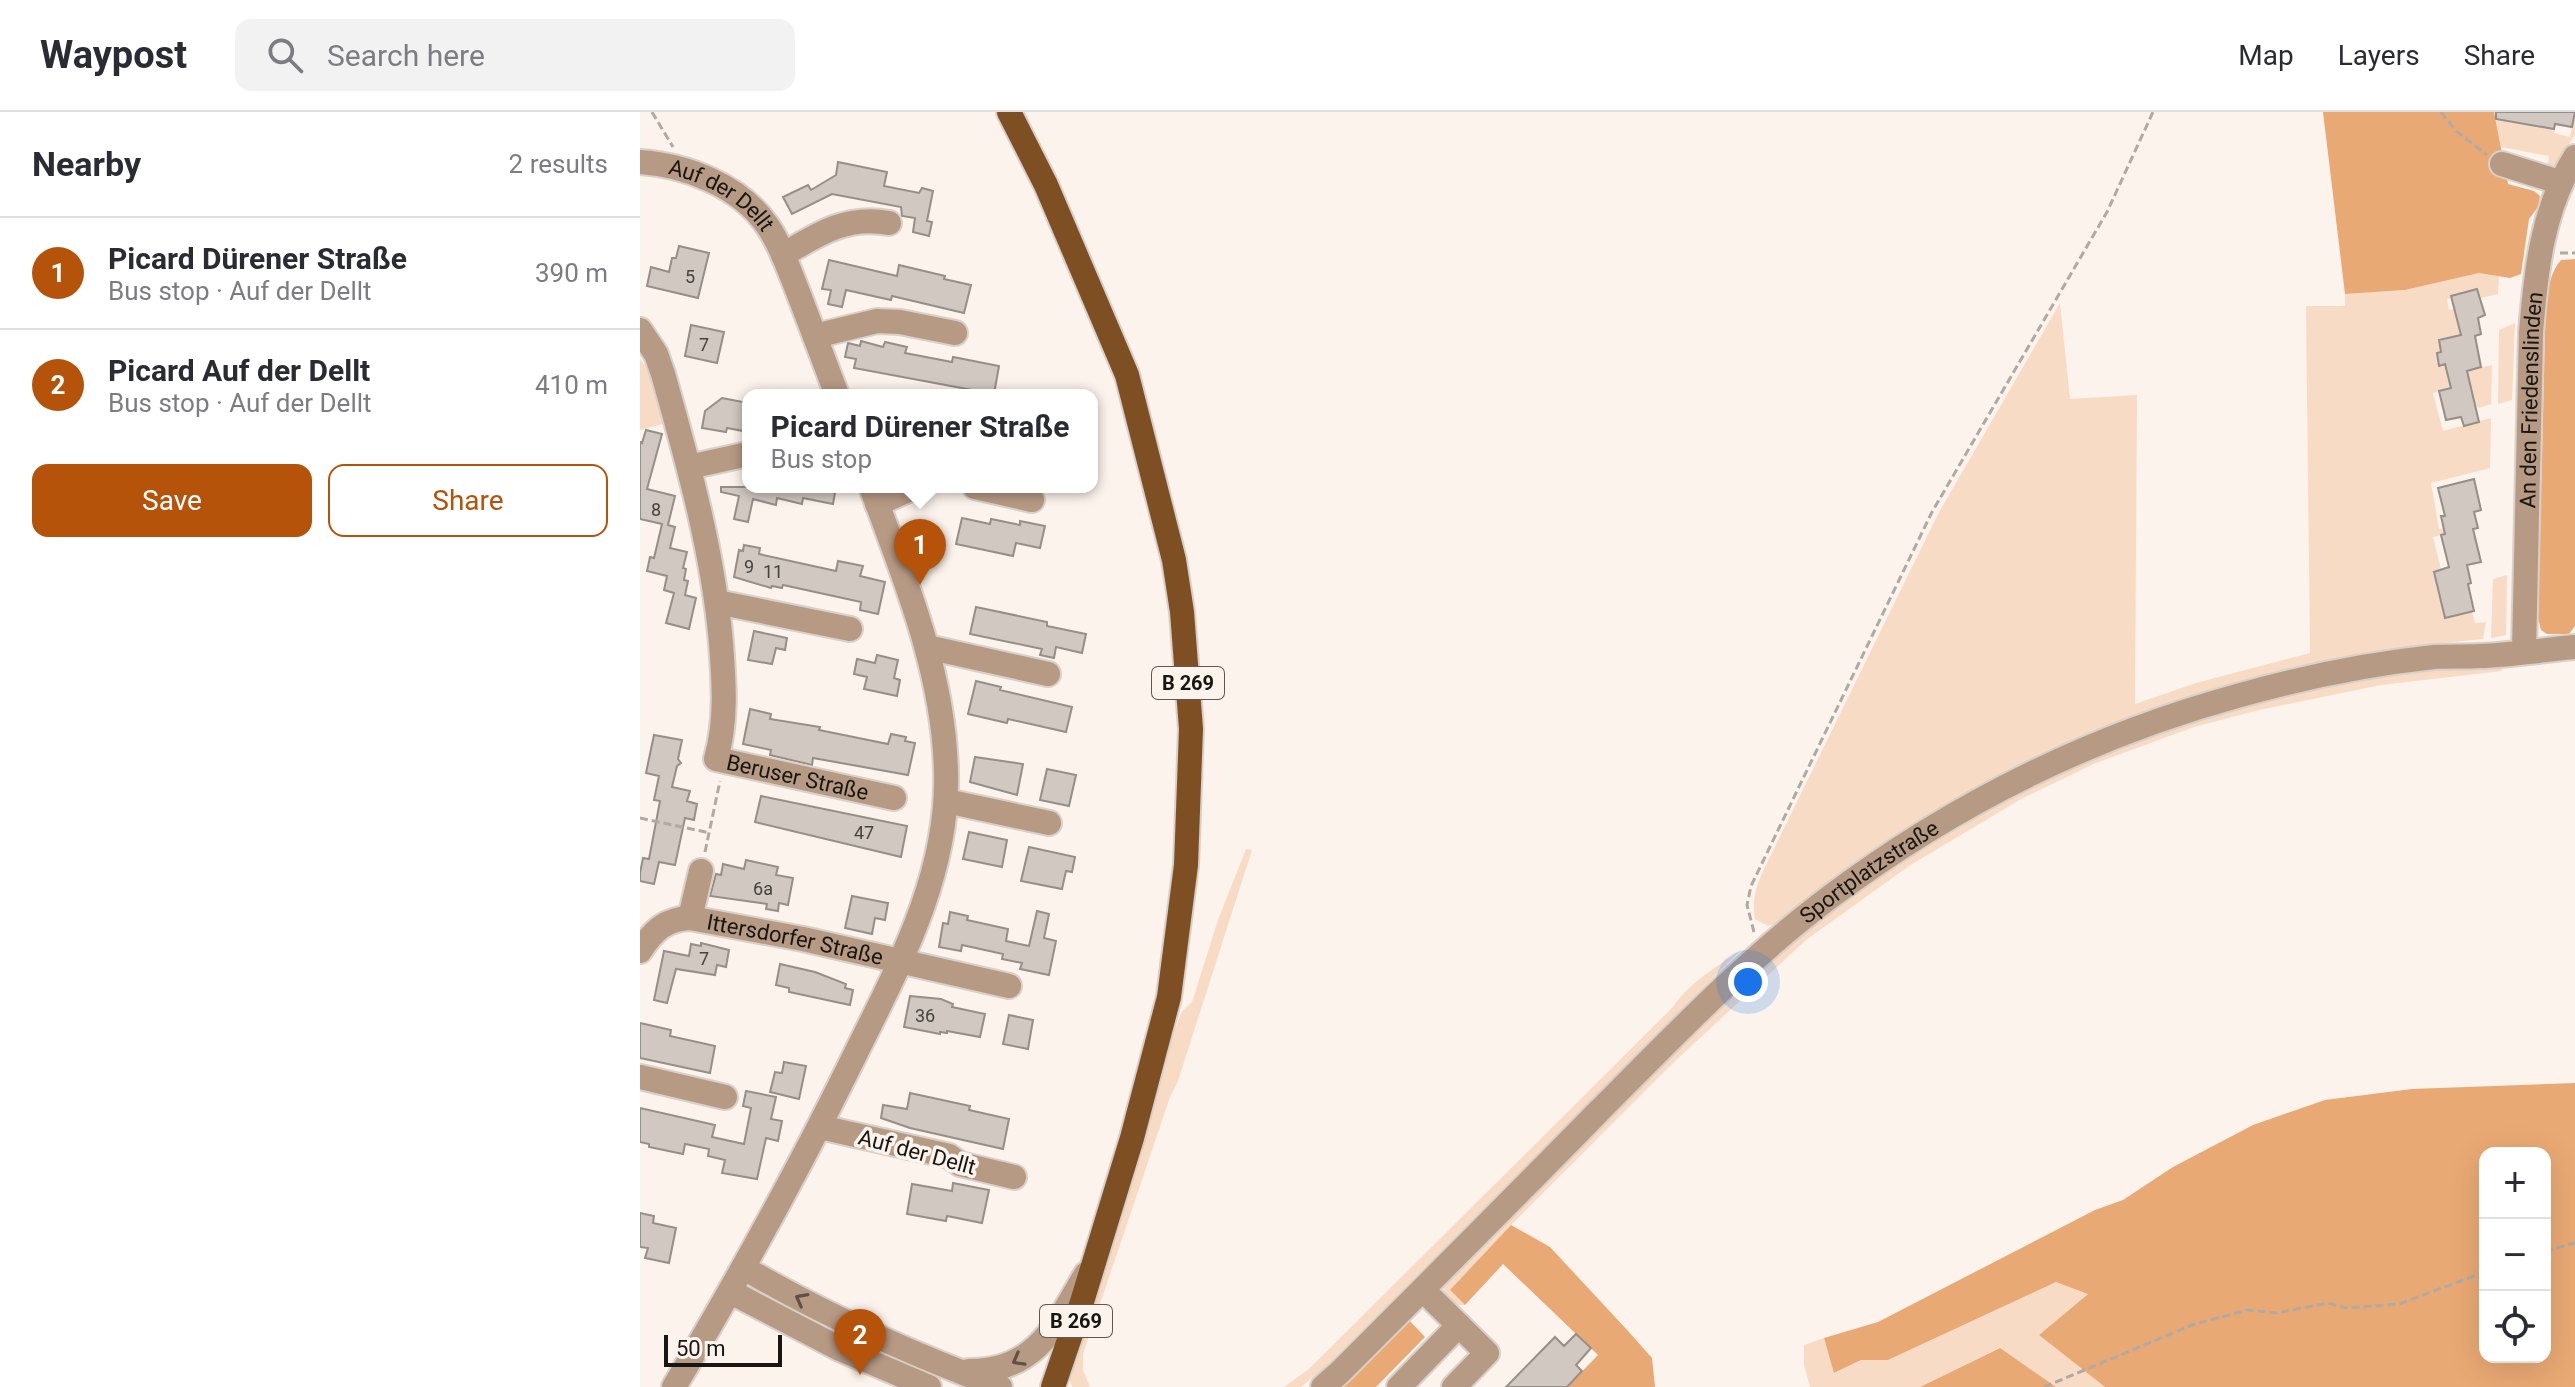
<!DOCTYPE html>
<meta charset="utf-8">
<style>
:root{--surface:#fff;--page:#f2f2f3;--text:#2b2b33;--muted:#7c7c81;--line:#e1e1e2;--accent:#b45309}
body{margin:0;font-family:Roboto,sans-serif;background:var(--page);color:var(--text)}
.controls{position:absolute;right:24px;bottom:24px;display:grid;overflow:hidden;border-radius:16px;box-shadow:0 8px 32px #0002}
.controls button{width:72px;height:72px;display:grid;place-items:center;padding:0;border:0;border-bottom:2px solid var(--line);background:var(--surface);color:var(--text);font:40px sans-serif}
.scale{position:absolute;left:24px;bottom:20px;width:118px;box-sizing:border-box;padding-left:8px;border:4px solid #181613;border-top:0;font-size:22px;line-height:28px;white-space:nowrap;color:#181613;-webkit-text-stroke:6px #fcf3ec;paint-order:stroke}
.you{position:absolute;left:1108px;top:870px;width:28px;height:28px;margin:-20px;border:6px solid #fff;border-radius:50%;background:#1a73e8;box-shadow:0 0 0 12px #1a73e833}
.badge{display:grid;place-items:center;width:52px;height:52px;border-radius:50%;background:var(--accent);color:#fff;font-size:26px;font-weight:700}
.pin{position:absolute;translate:-50% -66px;filter:drop-shadow(0 2px 4px #0008)}
.pin::after{content:'';position:absolute;top:42px;width:28px;height:24px;background:inherit;clip-path:polygon(0 0,100% 0,50% 100%)}
.popup{position:absolute;left:102px;top:277px;width:356px;height:104px;box-sizing:border-box;display:grid;place-content:center;border-radius:16px;background:var(--surface);filter:drop-shadow(0 2px 6px #0005);font-size:26px;white-space:nowrap;color:var(--muted)}
.popup b{font-size:30px;color:var(--text)}
.popup::after{content:'';position:absolute;left:50%;top:100%;margin-left:-16px;border:16px solid transparent;border-top-color:var(--surface)}
.list{margin:0;padding:0;list-style:none}
h2{display:flex;justify-content:space-between;align-items:center;height:104px;margin:0;padding:0 32px;font-size:34px}
h2 small{font-size:26px;font-weight:400;color:var(--muted)}
.list li{display:grid;grid-template-columns:52px 1fr auto;gap:24px;align-items:center;box-sizing:border-box;height:112px;padding:0 32px;border-top:2px solid var(--line)}
.list b{display:block;font-size:30px;white-space:nowrap}
.list p{margin:0;font-size:26px;white-space:nowrap;color:var(--muted)}
.list em{font-size:26px;font-style:normal;color:var(--muted)}
.actions{display:flex;gap:16px;padding:24px 32px}
.actions a{flex:1;padding:18px 0;border:2px solid var(--accent);border-radius:16px;text-align:center;font-size:28px;color:var(--accent)}
.actions .main{background:var(--accent);color:#fff}
.icon{flex:none;width:44px;height:44px;fill:none;stroke:currentColor;stroke-width:2;stroke-linecap:round;stroke-linejoin:round}
.map{position:relative;flex:none;width:1935px;height:1275px;overflow:hidden}
header{display:flex;align-items:center;gap:48px;box-sizing:border-box;height:112px;padding:0 40px;background:var(--surface);border-bottom:2px solid var(--line)}
header strong{font-size:38px}
nav{display:flex;gap:44px;margin-inline-start:auto;font-size:28px}
.search{width:560px;height:72px;background:var(--page);display:flex;align-items:center;gap:20px;box-sizing:border-box;padding:0 28px;border-radius:16px;color:var(--muted);font-size:30px}
main{display:flex}
aside{flex:1;background:var(--surface)}
.map>svg:first-child{display:block}
.green{fill:#f8dbc4}
.forest{fill:#e9a974;fill-rule:evenodd}
.building{fill:#d0c8c1;stroke:#968e88;stroke-width:2}
.lines{fill:none;stroke-linecap:round;stroke-linejoin:round}
.minor-casing{stroke:#d8d0c9;stroke-width:28}
.major-casing{stroke:#d8d0c9;stroke-width:28}
.path{stroke:#b0aaa4;stroke-width:3;stroke-dasharray:8 4;stroke-linecap:butt}
.minor{stroke:#b79a84;stroke-width:24}
.major{stroke:#7f4f24;stroke-width:24}
.oneway{stroke:#605146}
.labels{text-anchor:middle;dominant-baseline:central;stroke-width:7;stroke-linejoin:round;paint-order:stroke}
.number-label{font-size:18px;fill:#46423e}
.shield{fill:#fcf3ec;stroke:#5c5854;stroke-width:2}
.shield-label{font-size:20px;font-weight:bold;fill:#181613}
.street-label{font-size:22px;fill:#181613;stroke:#fcf3ec}
</style>
<header>
<strong>Waypost</strong>
<div class="search"><svg class="icon" aria-label="search" viewBox="0 0 24 24"><circle cx="10" cy="10" r="6"/><path d="M15 15l6 6"/></svg>Search here</div>
<nav><a>Map</a><a>Layers</a><a>Share</a></nav>
</header>
<main>
<aside>
<h2>Nearby<small>2 results</small></h2>
<ul class="list">
<li><span class="badge">1</span><div><b>Picard Dürener Straße</b><p>Bus stop · Auf der Dellt</p></div><em>390 m</em></li>
<li><span class="badge">2</span><div><b>Picard Auf der Dellt</b><p>Bus stop · Auf der Dellt</p></div><em>410 m</em></li>
</ul>
<div class="actions"><a class="main">Save</a><a>Share</a></div>
</aside>
<div class="map">
<svg width="1935" height="1275" viewBox="0 0 1935 1275">
<rect width="100%" height="100%" fill="#fcf3ec"/>
<path class="green" d="M 1854,0 L 1864,0 L 1863,8 L 1914,17 L 1914,21 L 1930,25 L 1935,0 L 1935,23 L 1912,58 L 1907,57 L 1909,44 L 1861,35 Z
M 1839,161 L 1859,164 L 1858,182 L 1841,186 L 1837,177 L 1807,187 L 1809,198 L 1814,197 L 1820,223 L 1799,228 L 1801,240 L 1797,242 L 1799,253 L 1805,252 L 1808,263 L 1852,253 L 1851,292 L 1839,296 L 1835,293 L 1830,271 L 1793,281 L 1803,319 L 1851,306 L 1850,356 L 1791,371 L 1799,417 L 1822,412 L 1823,417 L 1793,425 L 1801,457 L 1796,459 L 1805,506 L 1832,500 L 1835,511 L 1846,510 L 1843,527 C 1571,551 1350,638 1137,811 L 1128,814 L 1115,807 C 1111,788 1117,772 1125,755 L 1298,402 L 1420,191 L 1430,287 L 1497,283 L 1495,592 L 1556,571 L 1670,541 L 1666,194 L 1705,194 L 1705,182 L 1765,178 Z
M 1875,211 L 1872,288 L 1858,292 L 1859,218 Z
M 0,247 L 12,263 L 26,311 L 0,318 Z
M 1867,463 L 1866,523 L 1851,526 L 1853,467 Z
M 1861,549 L 1862,559 L 1741,573 L 1619,598 L 1554,615 L 1456,651 L 1381,687 L 1269,754 L 1166,828 L 1034,950 L 871,1113 L 810,1179 L 825,1193 L 815,1193 L 804,1183 L 803,1172 L 1024,945 L 1160,820 L 1266,743 L 1376,679 L 1452,642 L 1616,587 L 1739,562 Z
M 606,737 L 612,738 L 538,969 L 530,985 L 443,1242 L 443,1258 L 450,1275 L 432,1275 L 429,1265 L 430,1257 L 532,925 L 542,899 L 552,890 L 578,808 Z
M 1102,837 L 687,1253 L 661,1275 L 644,1275 L 669,1257 L 1032,896 C 1052,868 1074,857 1102,837 Z
M 1416,1170 L 1449,1181 L 1399,1223 L 1465,1275 L 1416,1275 L 1359,1236 L 1280,1275 L 1170,1275 L 1164,1253 L 1164,1233 L 1184,1226 L 1195,1261 L 1221,1248 L 1248,1248 Z"/>
<path class="forest" d="M 1683,0 L 1854,0 L 1868,72 L 1894,79 L 1900,84 L 1898,95 L 1889,107 L 1881,162 L 1870,166 L 1839,161 L 1765,178 L 1705,182 Z
M 1935,147 L 1935,514 L 1929,522 L 1907,522 L 1901,518 L 1898,506 L 1905,218 C 1907,196 1905,166 1921,148 Z
M 1935,971 L 1935,1275 L 1465,1275 L 1399,1223 L 1448,1182 L 1416,1170 L 1248,1248 L 1221,1248 L 1194,1261 L 1184,1226 L 1238,1210 L 1455,1098 L 1483,1088 L 1533,1055 L 1613,1013 L 1685,988 L 1772,977 ZM 1845,1041 L 1905,1041 L 1905,1245 L 1845,1245 Z
M 871,1113 L 910,1135 L 988,1219 L 1012,1246 L 1015,1275 L 927,1275 L 958,1243 L 863,1152 L 825,1193 L 810,1178 Z
M 767,1206 L 785,1225 L 736,1275 L 698,1275 Z
M 1360,1236 L 1416,1275 L 1280,1275 Z"/>
<path class="building" d="M 1856,0 L 1935,0 L 1932,15 L 1915,12 L 1914,17 L 1856,7 Z
M 198,50 L 247,60 L 244,74 L 279,81 L 282,76 L 293,79 L 287,109 L 292,110 L 289,124 L 273,120 L 275,106 L 262,104 L 261,95 L 192,82 L 152,102 L 143,85 L 168,73 L 171,78 L 196,63 Z
M 39,134 L 69,141 L 58,186 L 7,174 L 11,155 L 29,160 L 32,146 L 36,146 Z
M 189,148 L 257,164 L 259,153 L 305,164 L 304,167 L 331,173 L 324,201 L 252,184 L 251,188 L 206,178 L 202,195 L 188,192 L 191,178 L 182,177 Z
M 1837,177 L 1845,203 L 1838,206 L 1841,222 L 1835,224 L 1841,255 L 1827,259 L 1839,310 L 1824,314 L 1821,305 L 1806,308 L 1799,279 L 1811,276 L 1805,252 L 1799,254 L 1797,241 L 1801,240 L 1799,228 L 1821,223 L 1811,184 Z
M 51,213 L 84,220 L 77,251 L 45,244 Z
M 221,229 L 243,235 L 245,230 L 267,235 L 265,241 L 312,250 L 313,245 L 359,254 L 354,282 L 214,256 L 216,247 L 205,245 L 208,231 L 220,234 Z
M 82,286 L 108,291 L 108,320 L 87,316 L 86,320 L 62,316 L 65,299 Z
M 6,318 L 22,322 L 7,377 L 35,384 L 28,413 L 35,415 L 30,436 L 47,440 L 43,456 L 46,457 L 44,468 L 48,469 L 45,483 L 56,486 L 49,517 L 26,511 L 34,481 L 24,478 L 27,464 L 7,459 L 10,445 L 14,446 L 22,412 L 0,407 L 0,330 L 2,331 Z
M 1834,367 L 1841,398 L 1834,400 L 1838,416 L 1833,417 L 1841,450 L 1827,453 L 1831,471 L 1828,472 L 1834,499 L 1805,506 L 1794,460 L 1809,455 L 1801,423 L 1805,422 L 1801,404 L 1805,404 L 1798,376 Z
M 81,375 L 196,375 L 193,392 L 163,386 L 162,392 L 137,386 L 136,393 L 113,387 L 108,410 L 94,407 L 99,384 L 81,380 Z
M 322,406 L 350,412 L 351,407 L 380,413 L 380,409 L 405,414 L 400,436 L 376,431 L 373,444 L 316,432 Z
M 104,433 L 120,436 L 119,442 L 196,459 L 198,449 L 223,454 L 220,464 L 245,470 L 238,502 L 220,498 L 221,490 L 143,473 L 142,476 L 132,474 L 131,476 L 94,465 L 99,438 L 103,439 Z
M 336,495 L 407,510 L 407,514 L 446,522 L 442,541 L 416,535 L 414,546 L 400,543 L 402,537 L 330,522 Z
M 114,519 L 147,526 L 145,538 L 136,536 L 132,552 L 108,548 Z
M 237,543 L 258,548 L 254,566 L 260,568 L 257,584 L 224,577 L 227,565 L 214,562 L 217,547 L 235,551 Z
M 336,569 L 361,575 L 360,578 L 432,595 L 426,620 L 368,607 L 367,611 L 328,602 Z
M 110,597 L 131,602 L 130,607 L 180,615 L 179,618 L 248,632 L 251,622 L 266,625 L 265,629 L 275,631 L 268,663 L 173,646 L 172,653 L 130,643 L 131,638 L 103,632 Z
M 14,623 L 42,628 L 38,647 L 41,651 L 37,654 L 32,675 L 50,679 L 47,689 L 57,692 L 54,708 L 45,706 L 35,753 L 19,750 L 14,772 L 0,769 L 0,761 L 3,746 L 9,747 L 20,689 L 14,688 L 19,664 L 6,661 Z
M 335,645 L 383,652 L 377,683 L 330,670 Z
M 407,657 L 436,663 L 429,694 L 400,688 Z
M 121,684 L 267,714 L 261,745 L 115,710 Z
M 329,720 L 367,728 L 362,755 L 323,747 Z
M 389,735 L 435,745 L 432,760 L 426,759 L 422,777 L 381,769 Z
M 106,748 L 138,755 L 136,763 L 153,766 L 148,793 L 139,791 L 138,799 L 126,797 L 127,792 L 70,784 L 76,762 L 81,763 L 83,752 L 104,757 Z
M 212,784 L 248,791 L 245,808 L 235,806 L 232,822 L 205,816 Z
M 397,799 L 409,802 L 404,826 L 416,829 L 409,863 L 380,857 L 382,851 L 362,847 L 363,842 L 322,833 L 321,839 L 299,835 L 303,811 L 308,812 L 310,800 L 328,804 L 327,808 L 368,817 L 366,829 L 389,834 Z
M 61,831 L 89,838 L 86,855 L 77,853 L 75,863 L 36,857 L 27,891 L 14,888 L 24,839 L 49,844 L 51,832 L 61,834 Z
M 140,852 L 175,860 L 206,872 L 205,876 L 213,878 L 210,893 L 149,880 L 149,876 L 136,873 Z
M 270,884 L 301,887 L 313,892 L 312,895 L 345,902 L 340,925 L 307,919 L 307,921 L 300,920 L 300,922 L 264,915 Z
M 369,903 L 393,908 L 388,937 L 363,932 Z
M 0,911 L 31,918 L 30,924 L 75,934 L 70,961 L 0,946 Z
M 144,950 L 166,954 L 159,987 L 130,980 L 135,960 L 142,961 Z
M 106,979 L 136,985 L 131,1007 L 142,1009 L 138,1029 L 126,1026 L 117,1067 L 82,1061 L 85,1048 L 68,1044 L 69,1037 L 45,1032 L 43,1042 L 9,1035 L 9,1032 L 0,1030 L 0,996 L 75,1013 L 72,1025 L 104,1032 L 111,996 L 103,994 Z
M 270,981 L 330,994 L 329,998 L 369,1007 L 363,1037 L 270,1016 L 241,1006 L 243,993 L 267,997 Z
M 313,1071 L 349,1078 L 342,1111 L 307,1104 L 306,1109 L 267,1102 L 272,1072 L 312,1079 Z
M 0,1101 L 14,1104 L 13,1111 L 36,1116 L 29,1151 L 5,1146 L 8,1136 L 0,1135 Z
M 936,1222 L 951,1236 L 936,1253 L 942,1259 L 927,1275 L 866,1275 L 915,1225 L 924,1234 Z"/>
<g class="lines">
<defs>
<g id="minor">
<path id="s1" d="M 0,50 C 46,53 100,74 127,113 C 141,133 149,158 158,180 C 171,214 184,249 197,283"/>
<path d="M 1862,52 L 1919,70"/>
<path d="M 143,143 C 178,122 207,103 249,111"/>
<path id="s2" d="M 0,218 L 16,242 L 23,262 C 48,351 73,439 81,531 C 84,571 87,608 76,647 L 254,686"/>
<path d="M 175,224 L 237,209 L 260,210 L 315,221"/>
<path d="M 49,355 L 108,342"/>
<path d="M 335,375 L 392,388"/>
<path d="M 237,392 L 275,375"/>
<path d="M 77,490 L 210,517"/>
<path d="M 287,535 L 408,562"/>
<path id="s3" d="M 1884,540 L 1891,220 C 1896,159 1902,98 1935,45"/>
<path d="M 306,689 L 409,711"/>
<path d="M 50,806 L 61,759"/>
<path id="s4" d="M 0,839 C 13,819 25,807 50,806 L 163,827 L 369,874"/>
<path d="M 0,965 L 85,985"/>
<path d="M 180,1015 L 309,1044 L 320,1052 L 374,1065"/>
<path d="M 104,1156 C 186,1204 271,1242 360,1275"/>
<path d="M 783,1178 L 847,1241 L 814,1275"/>
<path d="M 91,1180 L 200,1237 L 289,1275"/>
<path d="M 329,1259 C 396,1260 416,1213 446,1162"/>
<path d="M 34,1275 C 97,1169 157,1061 211,951 C 256,859 309,766 306,660 C 304,561 265,467 231,375"/>
<path id="s5" d="M 683,1275 L 700,1260 C 786,1174 872,1088 957,1001 C 1030,928 1103,851 1186,788 C 1309,695 1448,625 1597,584 C 1660,566 1728,552 1794,545 C 1809,544 1824,545 1839,544 C 1871,543 1903,538 1935,535"/>
<path d="M 759,1275 L 819,1213"/>
</g>
<path id="major" d="M 369,0 L 406,73 L 487,263 L 534,448 L 542,500 L 551,617 L 546,753 L 529,885 L 492,1026 L 441,1193 L 413,1275"/>
</defs>
<use href="#minor" class="minor-casing"/>
<use href="#major" class="major-casing"/>
<path class="path" d="M 12,0 L 33,35
M 1801,0 L 1816,19 L 1847,43
M 1920,141 L 1935,141
M 0,706 L 70,721
M 65,740 L 80,669
M 1114,820 L 1107,793 L 1111,774 L 1292,400 L 1467,100 L 1513,0
M 1905,1139 L 1935,1131
M 1404,1275 L 1552,1213 L 1607,1198 L 1637,1201 L 1688,1191 L 1706,1196 L 1759,1192 L 1845,1160"/>
<use href="#minor" class="minor"/>
<use href="#major" class="major"/>
</g>
<defs><path id="oneway-chevron" d="M-2-3.5L2.5 0L-2 3.5" fill="none" stroke-width="1.6" stroke-linecap="round" stroke-linejoin="round" transform="scale(2)"/></defs>
<g class="oneway">
<use href="#oneway-chevron" transform="translate(161 1187) rotate(-152)"/>
<use href="#oneway-chevron" transform="translate(378 1248) rotate(151)"/>
</g>
<g class="labels">
<g class="number-label">
<text x="50" y="164">5</text>
<text x="64" y="232">7</text>
<text x="16" y="397">8</text>
<text x="109" y="454">9</text>
<text x="133" y="459">11</text>
<text x="224" y="720">47</text>
<text x="123" y="776">6a</text>
<text x="64" y="846">7</text>
<text x="285" y="903">36</text>
</g>
<g class="shield">
<rect x="512" y="555" width="72" height="32" rx="6"/>
<rect x="400" y="1193" width="72" height="32" rx="6"/>
</g>
<g class="shield-label">
<text x="548" y="571">B 269</text>
<text x="436" y="1209">B 269</text>
</g>
<g class="street-label">
<text stroke="none"><textPath href="#s1" startOffset="90">Auf der Dellt</textPath></text>
<text stroke="none"><textPath href="#s3" startOffset="252">An den Friedenslinden</textPath></text>
<text stroke="none"><textPath href="#s2" startOffset="526">Beruser Straße</textPath></text>
<text stroke="none"><textPath href="#s5" startOffset="752">Sportplatzstraße</textPath></text>
<text stroke="none"><textPath href="#s4" startOffset="170">Ittersdorfer Straße</textPath></text>
<text transform="translate(277 1040) rotate(15)">Auf der Dellt</text>
</g>
</g>
</svg>
<div class="controls">
<button>+</button>
<button>−</button>
<button><svg class="icon" aria-label="locate" viewBox="0 0 24 24"><circle cx="12" cy="12" r="6"/><path d="M12 2v4M12 18v4M2 12h4M18 12h4"/></svg></button>
</div>
<div class="scale">50 m</div>
<div class="you"></div>
<div class="pin badge" style="left:280px;top:473px">1</div>
<div class="popup"><b>Picard Dürener Straße</b>Bus stop</div>
<div class="pin badge" style="left:220px;top:1263px">2</div>
</div>
</main>
